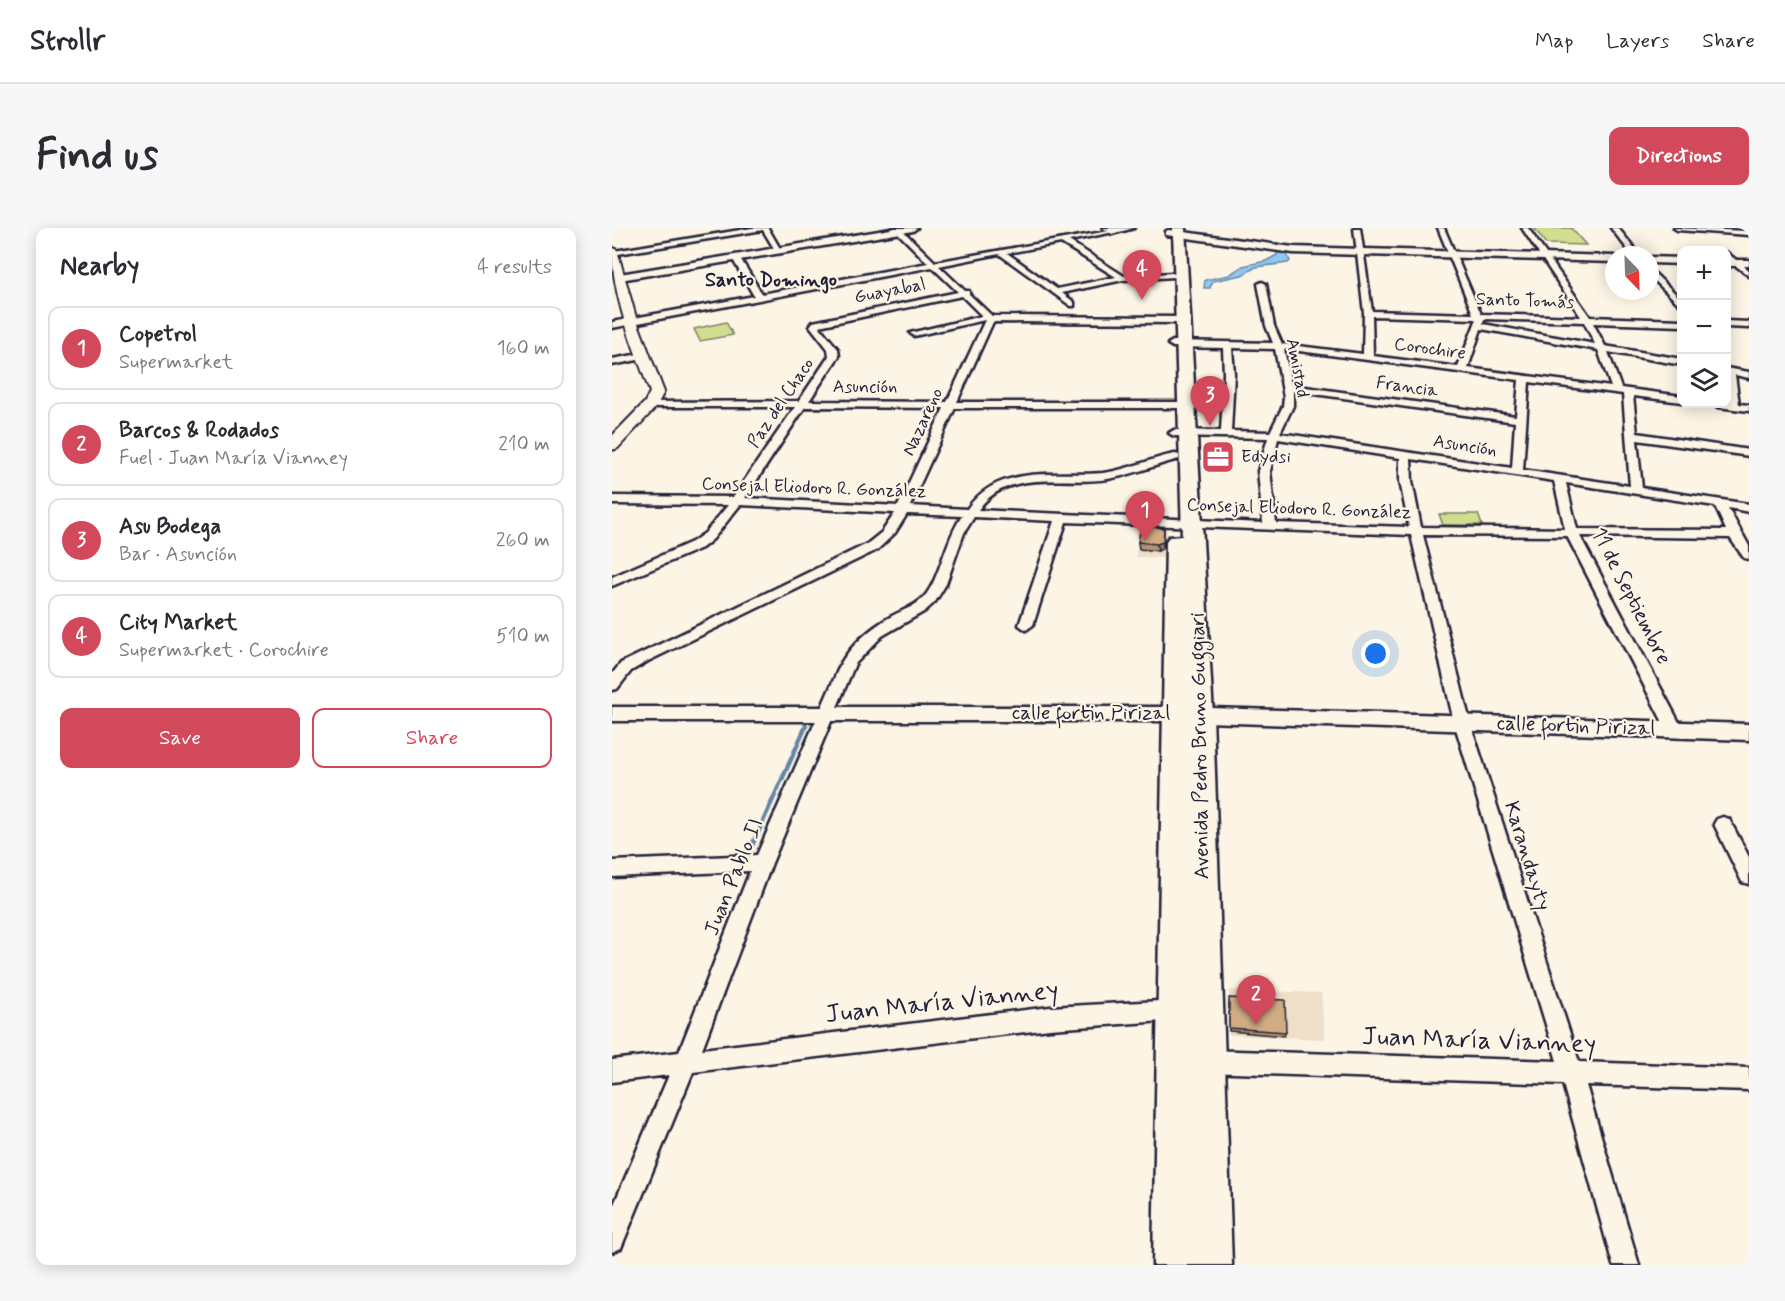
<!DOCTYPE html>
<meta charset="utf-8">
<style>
:root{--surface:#fff;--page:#f7f7f7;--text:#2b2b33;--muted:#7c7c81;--line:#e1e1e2;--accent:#d1495b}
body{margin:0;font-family:Mynerve,sans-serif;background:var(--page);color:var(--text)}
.controls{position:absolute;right:18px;top:18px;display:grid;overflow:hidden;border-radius:12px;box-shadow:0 3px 15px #0003}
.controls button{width:54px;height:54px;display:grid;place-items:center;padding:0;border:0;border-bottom:2px solid var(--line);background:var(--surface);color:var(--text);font:30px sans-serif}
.compass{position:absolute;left:993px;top:18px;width:54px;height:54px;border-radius:50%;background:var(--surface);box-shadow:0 3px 15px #0003;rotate:157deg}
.you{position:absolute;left:764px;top:426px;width:21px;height:21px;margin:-15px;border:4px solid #fff;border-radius:50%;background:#1a73e8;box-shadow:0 0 0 9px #1a73e833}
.badge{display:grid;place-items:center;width:39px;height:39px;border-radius:50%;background:var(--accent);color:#fff;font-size:20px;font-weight:700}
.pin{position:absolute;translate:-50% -50px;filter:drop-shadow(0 2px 3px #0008)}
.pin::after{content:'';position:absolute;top:32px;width:21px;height:18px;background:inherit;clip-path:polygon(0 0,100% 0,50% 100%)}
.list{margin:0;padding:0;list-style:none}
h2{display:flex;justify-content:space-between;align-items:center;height:78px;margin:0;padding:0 24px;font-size:26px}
h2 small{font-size:20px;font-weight:400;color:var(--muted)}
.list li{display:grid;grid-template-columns:39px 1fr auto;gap:18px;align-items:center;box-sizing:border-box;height:84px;margin:0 12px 12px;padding:0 12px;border:2px solid var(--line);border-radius:12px}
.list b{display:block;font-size:22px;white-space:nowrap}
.list p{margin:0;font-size:20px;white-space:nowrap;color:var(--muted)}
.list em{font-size:20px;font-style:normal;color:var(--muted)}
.actions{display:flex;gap:12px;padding:18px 24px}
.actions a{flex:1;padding:14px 0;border:2px solid var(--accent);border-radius:12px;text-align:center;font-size:21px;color:var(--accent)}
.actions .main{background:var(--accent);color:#fff}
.icon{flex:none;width:33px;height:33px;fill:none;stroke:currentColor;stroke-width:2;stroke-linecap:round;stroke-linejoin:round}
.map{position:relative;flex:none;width:1137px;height:1037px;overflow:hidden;border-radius:12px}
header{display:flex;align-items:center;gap:36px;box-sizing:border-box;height:84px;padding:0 30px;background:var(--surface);border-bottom:2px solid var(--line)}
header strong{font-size:28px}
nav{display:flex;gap:33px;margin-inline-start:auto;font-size:21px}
.intro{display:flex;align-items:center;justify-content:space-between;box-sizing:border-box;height:144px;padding:0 36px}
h1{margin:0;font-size:42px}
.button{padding:15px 27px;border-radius:12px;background:var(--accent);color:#fff;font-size:21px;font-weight:700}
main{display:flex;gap:36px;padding:0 36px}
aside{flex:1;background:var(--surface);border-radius:12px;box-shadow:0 3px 15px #0003}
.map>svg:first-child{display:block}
.built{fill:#efdfc8}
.green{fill:#d2dd90;stroke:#7a8066;stroke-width:1.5}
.water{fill:#91c8ef;stroke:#6586a7;stroke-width:1.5}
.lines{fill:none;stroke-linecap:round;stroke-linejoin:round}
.stream{stroke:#6586a7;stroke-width:4.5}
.minor-casing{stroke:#22223b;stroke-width:5}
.tertiary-casing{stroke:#22223b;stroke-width:5}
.secondary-casing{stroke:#22223b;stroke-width:4}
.primary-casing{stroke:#22223b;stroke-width:5}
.minor{fill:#fcf5e5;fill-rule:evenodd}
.tertiary{fill:#fcf5e5;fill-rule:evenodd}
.secondary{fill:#fcf5e5;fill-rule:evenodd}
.primary{fill:#fcf5e5;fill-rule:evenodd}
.wall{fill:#b49471;stroke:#22223b;stroke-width:1.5}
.shaded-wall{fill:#92785c;stroke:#22223b;stroke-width:1.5}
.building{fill:#d1ac83;stroke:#22223b;stroke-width:1.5}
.labels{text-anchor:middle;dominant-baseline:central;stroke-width:4.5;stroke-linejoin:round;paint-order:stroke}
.far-street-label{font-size:18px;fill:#22223b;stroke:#fcf5e5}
.far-poi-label{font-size:18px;fill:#22223b;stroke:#fcf5e5;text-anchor:start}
.far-quarter-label{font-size:20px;font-weight:bold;fill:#22223b;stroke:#fcf5e5}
.street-label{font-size:21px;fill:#22223b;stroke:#fcf5e5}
.near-street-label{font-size:26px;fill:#22223b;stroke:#fcf5e5}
</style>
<header>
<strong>Strollr</strong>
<nav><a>Map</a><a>Layers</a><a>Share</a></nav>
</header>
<div class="intro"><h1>Find us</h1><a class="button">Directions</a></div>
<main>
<aside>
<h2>Nearby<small>4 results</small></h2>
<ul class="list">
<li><span class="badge">1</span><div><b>Copetrol</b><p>Supermarket</p></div><em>160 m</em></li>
<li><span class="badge">2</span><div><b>Barcos &amp; Rodados</b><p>Fuel · Juan María Vianney</p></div><em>210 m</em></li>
<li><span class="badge">3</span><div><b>Asu Bodega</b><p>Bar · Asunción</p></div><em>260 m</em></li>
<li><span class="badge">4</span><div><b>City Market</b><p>Supermarket · Corochire</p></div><em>510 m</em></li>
</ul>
<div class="actions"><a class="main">Save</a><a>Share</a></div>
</aside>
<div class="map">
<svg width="1137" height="1037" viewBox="0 0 1137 1037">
<rect width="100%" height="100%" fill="#fcf5e5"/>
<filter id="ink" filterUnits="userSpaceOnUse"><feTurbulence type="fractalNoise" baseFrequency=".0167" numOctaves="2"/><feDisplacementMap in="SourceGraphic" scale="12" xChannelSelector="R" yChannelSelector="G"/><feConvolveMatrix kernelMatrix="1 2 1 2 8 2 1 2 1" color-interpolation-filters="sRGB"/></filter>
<g filter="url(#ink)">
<path class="built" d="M 526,298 L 555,299 L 556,330 L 524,329 Z
M 617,762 L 709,765 L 713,811 L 617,807 Z"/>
<path class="green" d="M 922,0 L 959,0 L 974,17 L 934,16 Z
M 114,94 L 121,107 L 88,113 L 82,101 Z
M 827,286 L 866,286 L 870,297 L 831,297 Z"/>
<path class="water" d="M 665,23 L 674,24 L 678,33 L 676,35 L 644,39 L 630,47 L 601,53 L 598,60 L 592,60 L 593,52 L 617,47 L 631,38 L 654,33 L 665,27 Z"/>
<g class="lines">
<path class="stream" d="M 138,622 L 194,498"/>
<defs>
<path id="minor" d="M 140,0 L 156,0 L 170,24 L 164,24 L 151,2 L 0,27 L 2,23 Z
M 281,0 L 288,0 L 323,34 L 502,2 L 502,4 L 457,13 L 512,48 L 560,45 L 564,47 L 563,49 L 511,52 L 450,65 L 462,74 L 462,78 L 459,78 L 387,26 L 327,38 L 353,63 L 357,63 L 357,66 L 380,88 L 570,89 L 574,92 L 570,95 L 381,94 L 345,174 L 573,174 L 578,177 L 573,180 L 343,180 L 298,278 L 355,281 C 387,235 443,249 491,245 C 516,242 539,230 563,226 L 567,227 L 567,231 C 543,237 520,247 496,251 C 452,258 396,239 366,282 L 651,295 L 646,243 L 656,210 L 562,208 L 557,205 L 562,202 L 609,203 L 612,146 L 611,120 L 561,119 L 556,116 L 561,113 L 661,115 L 654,98 L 646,56 L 650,54 L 654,56 L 662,98 L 670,116 L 751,126 L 752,85 L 742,0 L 748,0 L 760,83 L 861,86 L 826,0 L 832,0 L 869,86 L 969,89 L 910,0 L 916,0 L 978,89 L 1070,92 L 1070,98 L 981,95 L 993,118 L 1070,131 L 1070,137 L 996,124 L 1009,160 L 1070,168 L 1070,174 L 1021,168 L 1025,205 L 1137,222 L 1137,228 L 1025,212 L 1030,260 L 1137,276 L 1137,284 L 1116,280 L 1137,318 L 1137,331 L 1132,330 L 1118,310 L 968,308 L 1071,502 L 1069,506 L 1057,506 L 955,308 L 811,307 L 858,494 L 967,834 L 1137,840 L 1137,862 L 974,857 L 1027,1037 L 1001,1037 L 951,856 L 591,844 L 583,841 L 580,833 L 583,825 L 591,822 L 945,833 L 842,494 L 799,307 L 454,294 L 421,397 L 414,402 L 407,397 L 442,293 L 362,289 L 352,305 L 334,356 L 323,374 L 313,383 L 270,408 L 243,436 L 160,635 L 90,821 L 438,779 L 566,772 L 574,775 L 577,782 L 574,789 L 566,792 L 438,801 L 81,844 L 9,1020 L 0,1024 L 0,981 L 57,847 L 0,854 L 0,832 L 67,824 L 138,643 L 0,649 L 0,633 L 145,627 L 229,435 C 241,415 260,399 280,388 C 291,382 304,378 312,369 C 328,351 333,312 350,288 L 295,286 L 283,305 L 265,322 L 36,433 L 19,443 L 5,461 L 0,462 L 0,446 L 9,435 L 255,316 L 270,304 L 283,285 L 128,277 L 101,311 L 90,320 L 0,358 L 0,349 L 80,314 L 93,305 L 116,277 L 0,276 L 0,268 L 121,269 L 183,179 L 39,179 L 35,178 L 35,174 L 187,173 L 217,128 L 216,121 L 198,98 L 201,94 L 346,64 L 320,39 L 0,100 L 0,94 L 142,68 L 120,30 L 124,28 L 128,30 L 150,66 L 316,35 ZM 449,15 L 504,49 L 445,61 L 395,25 ZM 350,68 L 370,88 L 298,105 L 302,108 L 373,92 L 335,174 L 197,173 L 227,128 L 226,121 L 207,98 ZM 760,88 L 863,91 L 864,93 L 846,139 L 761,128 ZM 872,91 L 972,94 L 983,116 L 871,96 ZM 869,101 L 986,122 L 999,159 L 856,140 ZM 620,120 L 663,121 L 672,169 L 671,178 L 658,204 L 619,203 L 622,146 ZM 672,121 L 907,152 L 904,188 L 679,157 ZM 917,154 L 1011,166 L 1018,258 L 911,242 ZM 681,163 L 903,194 L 900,240 L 668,205 L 681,178 ZM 193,179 L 332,180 L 286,278 L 133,270 ZM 666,211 L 788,230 L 788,253 L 797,299 L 664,295 L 658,243 ZM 799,231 L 942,253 L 953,301 L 809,299 L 800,253 ZM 954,255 L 1103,278 L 1114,302 L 965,301 Z
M 999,0 L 1006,0 L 1028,27 L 1020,27 Z
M 1062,0 L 1137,3 L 1137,7 L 1065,2 Z
M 1114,24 L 1137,42 L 1137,48 L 1114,30 Z
M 1038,41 L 1070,72 L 1070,79 L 1038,48 Z
M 1114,93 L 1137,94 L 1137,100 L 1114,99 Z
M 33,125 L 36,126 L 36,130 L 0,137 L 0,131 Z
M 1114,140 L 1137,144 L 1137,150 L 1123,147 L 1127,176 L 1137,177 L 1137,183 L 1106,179 L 1101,176 L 1117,174 Z
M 1111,589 L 1117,591 L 1137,629 L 1137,656 L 1130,654 L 1102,596 L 1105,591 Z"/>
<path id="tertiary" d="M 285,0 L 305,0 L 301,3 L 8,52 L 3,49 L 8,46 Z
M 491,0 L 522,0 L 500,6 Z
M 557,2 L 681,19 L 1002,28 L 1002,34 L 681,25 L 554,7 L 554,3 Z
M 1038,29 L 1070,30 L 1070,36 L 1038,35 Z
M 1114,32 L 1137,32 L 1137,38 L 1114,38 Z
M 0,479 L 564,479 L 1137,496 L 1137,512 L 564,493 L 0,493 Z"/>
<path id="secondary" d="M 0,19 L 5,22 L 25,93 L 52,164 L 44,179 L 6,220 L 0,222 L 0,208 L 33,174 L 38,164 C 21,117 0,69 0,19 Z"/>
<path id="primary" d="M 561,0 L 573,0 L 601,487 L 620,1037 L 541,1037 L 554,313 L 557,309 L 570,308 Z"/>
</defs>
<use href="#minor" class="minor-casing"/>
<use href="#tertiary" class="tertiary-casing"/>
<use href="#secondary" class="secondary-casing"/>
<use href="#primary" class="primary-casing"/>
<use href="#minor" class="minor"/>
<use href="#tertiary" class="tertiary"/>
<use href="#secondary" class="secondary"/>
<use href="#primary" class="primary"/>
</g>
<path class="wall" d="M 552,301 L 551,320 L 546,323 L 527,321 L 526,314 Z
M 617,774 L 674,804 L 672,808 L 617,803 Z"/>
<path class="shaded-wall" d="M 552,301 L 551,320 L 546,323 L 545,316 Z"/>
<path class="building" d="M 529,299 L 546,299 L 552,301 L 551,314 L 545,316 L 526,314 Z
M 617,770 L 673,772 L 674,804 L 617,800 Z"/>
</g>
<defs>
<symbol id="office-square" viewBox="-11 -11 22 22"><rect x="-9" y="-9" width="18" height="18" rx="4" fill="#d1495b" stroke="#fcf5e5"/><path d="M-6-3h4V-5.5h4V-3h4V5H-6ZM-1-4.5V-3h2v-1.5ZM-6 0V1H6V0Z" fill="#fff"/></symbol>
</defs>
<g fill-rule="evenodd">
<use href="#office-square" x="587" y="210" width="38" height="38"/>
</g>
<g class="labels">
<g class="far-street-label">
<text transform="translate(278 63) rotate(-11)">Guayabal</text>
<text transform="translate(913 73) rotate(2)">Santo Tomás</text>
<text transform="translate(818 121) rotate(8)">Corochire</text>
<text transform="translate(685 140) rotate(79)">Amistad</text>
<text x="253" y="159">Asunción</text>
<text transform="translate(795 159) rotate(8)">Francia</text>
<text transform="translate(169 175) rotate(-56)">Paz del Chaco</text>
<text transform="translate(311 194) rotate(-65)">Nazareno</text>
<text transform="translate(853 218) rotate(9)">Asunción</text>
<text transform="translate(202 260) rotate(2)">Consejal Eliodoro R. González</text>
<text transform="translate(687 281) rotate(2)">Consejal Eliodoro R. González</text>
</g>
<g class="far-poi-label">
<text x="629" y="229">Edydsi</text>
</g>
<g class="far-quarter-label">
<text x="159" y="52">Santo Domingo</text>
</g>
<g class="street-label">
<text transform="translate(1019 368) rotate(63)">11 de Septiembre</text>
<text x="479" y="485">calle fortin Pirizal</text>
<text transform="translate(964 498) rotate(2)">calle fortin Pirizal</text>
<text transform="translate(588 518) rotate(-91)">Avenida Pedro Bruno Guggiari</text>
<text transform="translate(915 628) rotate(73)">Karandayty</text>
<text transform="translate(122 649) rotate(-68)">Juan Pablo II</text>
</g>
<g class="near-street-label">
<text transform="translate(330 775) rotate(-6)">Juan María Vianney</text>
<text transform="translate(867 813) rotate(2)">Juan María Vianney</text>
</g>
</g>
</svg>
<div class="controls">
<button>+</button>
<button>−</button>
<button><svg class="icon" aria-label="layers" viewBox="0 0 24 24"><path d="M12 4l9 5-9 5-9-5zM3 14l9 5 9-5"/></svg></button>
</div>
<svg class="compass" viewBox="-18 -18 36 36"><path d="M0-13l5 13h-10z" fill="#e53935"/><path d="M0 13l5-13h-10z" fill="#7c7c81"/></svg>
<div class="you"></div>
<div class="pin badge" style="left:533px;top:313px">1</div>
<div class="pin badge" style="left:644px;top:797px">2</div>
<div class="pin badge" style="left:598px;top:198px">3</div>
<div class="pin badge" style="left:530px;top:72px">4</div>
</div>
</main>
